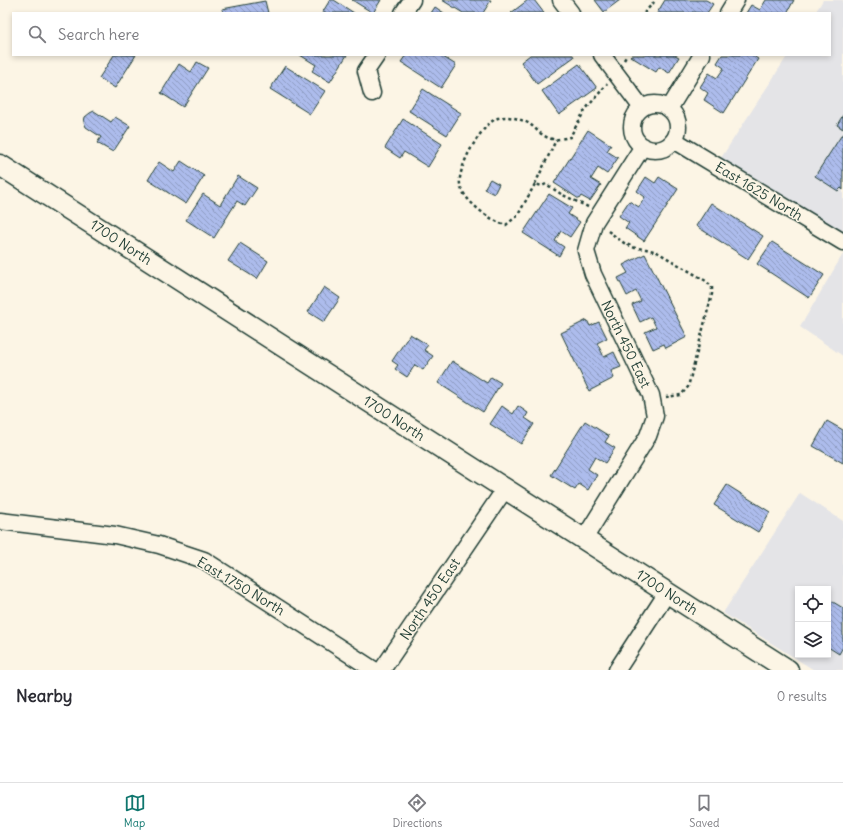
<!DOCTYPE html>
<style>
:root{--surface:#fff;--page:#f7f7f7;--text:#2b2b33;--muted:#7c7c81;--line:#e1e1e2;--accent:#0f766e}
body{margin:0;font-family:Delius,sans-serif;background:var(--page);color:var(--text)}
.controls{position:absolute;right:12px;bottom:12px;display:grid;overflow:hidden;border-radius:0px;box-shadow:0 2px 6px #0003}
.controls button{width:36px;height:36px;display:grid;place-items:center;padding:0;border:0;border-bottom:1px solid var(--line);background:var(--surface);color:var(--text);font:20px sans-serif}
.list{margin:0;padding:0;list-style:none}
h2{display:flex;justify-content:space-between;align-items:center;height:52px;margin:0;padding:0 16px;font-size:17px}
h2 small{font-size:13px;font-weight:400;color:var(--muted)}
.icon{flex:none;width:22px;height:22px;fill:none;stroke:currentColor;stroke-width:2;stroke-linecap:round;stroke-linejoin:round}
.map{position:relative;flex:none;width:843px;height:670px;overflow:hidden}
.search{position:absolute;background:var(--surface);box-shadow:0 2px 6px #0003;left:12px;right:12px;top:12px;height:44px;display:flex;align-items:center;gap:10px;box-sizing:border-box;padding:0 14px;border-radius:0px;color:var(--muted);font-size:15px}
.sheet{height:112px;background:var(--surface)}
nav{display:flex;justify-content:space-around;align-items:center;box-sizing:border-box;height:56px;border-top:1px solid var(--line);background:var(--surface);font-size:11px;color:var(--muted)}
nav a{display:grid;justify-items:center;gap:2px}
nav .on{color:var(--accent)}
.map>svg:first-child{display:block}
.built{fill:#e4e4e7;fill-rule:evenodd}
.building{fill:url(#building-back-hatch);stroke:#1f3d34}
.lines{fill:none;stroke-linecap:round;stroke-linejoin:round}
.minor-casing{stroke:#1f3d34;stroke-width:19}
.tertiary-casing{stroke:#1f3d34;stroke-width:23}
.path{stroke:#1f3d34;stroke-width:2.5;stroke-dasharray:3 3;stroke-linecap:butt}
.minor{stroke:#fcf5e5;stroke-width:16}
.tertiary{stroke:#fcf5e5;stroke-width:20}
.labels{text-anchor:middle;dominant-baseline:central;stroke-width:3;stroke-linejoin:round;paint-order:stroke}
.street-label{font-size:14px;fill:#1f3d34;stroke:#fcf5e5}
</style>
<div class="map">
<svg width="843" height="670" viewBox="0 0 843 670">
<defs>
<pattern id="building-back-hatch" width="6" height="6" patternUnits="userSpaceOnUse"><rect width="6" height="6" fill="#adbcec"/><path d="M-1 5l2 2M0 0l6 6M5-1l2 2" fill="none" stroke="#8c9ac0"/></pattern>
</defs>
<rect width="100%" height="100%" fill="#fcf5e5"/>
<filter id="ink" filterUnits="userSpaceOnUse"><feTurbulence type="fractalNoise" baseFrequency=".025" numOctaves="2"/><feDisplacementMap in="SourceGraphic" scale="8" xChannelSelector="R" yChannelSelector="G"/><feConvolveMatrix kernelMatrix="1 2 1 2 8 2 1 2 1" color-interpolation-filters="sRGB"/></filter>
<g filter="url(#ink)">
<path class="built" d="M 823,0 L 843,0 L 843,234 L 721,158 L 788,55 L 830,55 L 830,13 L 815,13 Z
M 843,254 L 843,356 L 800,327 Z
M 800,493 L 843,521 L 843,670 L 814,670 L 723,613 ZM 798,589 L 828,589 L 828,655 L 798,655 Z"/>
<path class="building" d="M 330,0 L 334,0 L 354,13 L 322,13 Z
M 352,0 L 381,0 L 373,13 Z
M 442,0 L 491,0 L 483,13 L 463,13 Z
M 528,0 L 534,0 L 544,13 L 511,13 Z
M 595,0 L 620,0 L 604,12 Z
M 665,0 L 706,0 L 713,4 L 707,13 L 692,12 L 691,13 L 657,13 Z
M 766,0 L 794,0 L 787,13 L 746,13 L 751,5 L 760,10 Z
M 265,1 L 268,13 L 223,13 L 222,9 Z
M 435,7 L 444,13 L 431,13 Z
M 114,55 L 136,55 L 115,88 L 99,78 Z
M 300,55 L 347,55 L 330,82 L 312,71 L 316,65 Z
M 406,55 L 440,55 L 456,65 L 441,88 L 401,62 Z
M 530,55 L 573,55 L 574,57 L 537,84 L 521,62 Z
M 631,55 L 675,55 L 679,57 L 669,73 L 659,67 L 656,72 L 630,56 Z
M 722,55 L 752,55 L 758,59 L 724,113 L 704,100 L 708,93 L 700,87 L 709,73 L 717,78 L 724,68 L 717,63 Z
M 197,62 L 208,68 L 183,107 L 161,93 L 179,64 L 191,72 Z
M 579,64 L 597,88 L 559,115 L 542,91 Z
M 285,66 L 325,91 L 310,114 L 270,89 Z
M 423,89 L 461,113 L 447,135 L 409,111 Z
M 94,111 L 111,122 L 115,117 L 130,126 L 113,152 L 97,143 L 101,137 L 86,127 L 84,122 L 85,117 L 90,113 Z
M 843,115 L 843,129 L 837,125 Z
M 403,119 L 442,144 L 428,167 L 404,152 L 400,158 L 385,148 Z
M 588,130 L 611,145 L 607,151 L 618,158 L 607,174 L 598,168 L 591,179 L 601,185 L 590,201 L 581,196 L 579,199 L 554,183 Z
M 843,133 L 843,190 L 841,188 L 838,191 L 815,176 Z
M 181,161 L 204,176 L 186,204 L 148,180 L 159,162 L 174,172 Z
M 238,176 L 257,188 L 245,206 L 237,201 L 214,238 L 186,220 L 203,194 L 220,205 Z
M 646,177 L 655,183 L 659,177 L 678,189 L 644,241 L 625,228 L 629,223 L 619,216 L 629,201 L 639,207 L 645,197 L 637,191 Z
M 490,179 L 499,184 L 494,194 L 484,189 Z
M 549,194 L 572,208 L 568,214 L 580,222 L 570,237 L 561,231 L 555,241 L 564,247 L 559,256 L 523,233 Z
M 711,203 L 763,236 L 748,259 L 696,226 Z
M 772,242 L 824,275 L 809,298 L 757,264 Z
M 240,243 L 268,261 L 257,279 L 228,261 Z
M 645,254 L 687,337 L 666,348 L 664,344 L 653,349 L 645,332 L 656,327 L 651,317 L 640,322 L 632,305 L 641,301 L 636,291 L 627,296 L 618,278 L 628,273 L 623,265 Z
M 324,287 L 340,298 L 324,322 L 308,312 Z
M 587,320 L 590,326 L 599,322 L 607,338 L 597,343 L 604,357 L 614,352 L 621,367 L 611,371 L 614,378 L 589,391 L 561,333 Z
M 410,334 L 428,345 L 424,350 L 433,356 L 423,370 L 415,365 L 407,377 L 395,369 L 398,365 L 392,361 Z
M 452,361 L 487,383 L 491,377 L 501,383 L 483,412 L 438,383 Z
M 502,406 L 513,414 L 518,406 L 528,413 L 525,418 L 534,424 L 521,444 L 490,424 Z
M 585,421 L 609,436 L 605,442 L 615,448 L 605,463 L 595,457 L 588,469 L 597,475 L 588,490 L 579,484 L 575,490 L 551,475 Z
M 827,421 L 843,430 L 843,463 L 813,446 Z
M 727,485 L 770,512 L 758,532 L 714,505 Z
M 828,599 L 843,608 L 843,647 L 839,654 L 828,647 Z"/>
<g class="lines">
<defs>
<path id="minor" d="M 561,0 L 571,13
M 403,13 L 412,0
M 728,13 L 736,0
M 602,55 L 642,108
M 372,93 L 366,71 L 377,55
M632 127a23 23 0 1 1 46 0a23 23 0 1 1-46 0Z
M 669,109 L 702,55
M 674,140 L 843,242
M 0,521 L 115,535 L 159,545 L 204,560 L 374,670
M 584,539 L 648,436 L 655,416 L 651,395 L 593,274 L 586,251 L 594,223 L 643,146
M 382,670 L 505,489
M 617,670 L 667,593"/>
<path id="tertiary" d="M 0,165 L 788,670"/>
</defs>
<use href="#minor" class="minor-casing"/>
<use href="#tertiary" class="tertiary-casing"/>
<path class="path" d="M 644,13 L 656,0
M 624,60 L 627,55
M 535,184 L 556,140
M 588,207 L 561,194 L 546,184 L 542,186 L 535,184 L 518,215 L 506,225 C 492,222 462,200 460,184 C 457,168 482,123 498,118 C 508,115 521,119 530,124 C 536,129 542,136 549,138 C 556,141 564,138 570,137 L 585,110 L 607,84
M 608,231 L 624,243 L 635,248 L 646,249 L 657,252 L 706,281 L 712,287 L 712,294 L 688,387 L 681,395 L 666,397"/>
<use href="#minor" class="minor"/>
<use href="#tertiary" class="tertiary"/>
</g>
</g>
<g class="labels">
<g class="street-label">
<text transform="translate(759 191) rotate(31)">East 1625 North</text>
<text transform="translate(121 242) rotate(33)">1700 North</text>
<text transform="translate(626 344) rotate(64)">North 450 East</text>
<text transform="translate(394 418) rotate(33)">1700 North</text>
<text transform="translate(241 586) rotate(31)">East 1750 North</text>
<text transform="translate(667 592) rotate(33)">1700 North</text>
<text transform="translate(430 599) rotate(-56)">North 450 East</text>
</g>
</g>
</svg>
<div class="controls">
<button><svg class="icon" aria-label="locate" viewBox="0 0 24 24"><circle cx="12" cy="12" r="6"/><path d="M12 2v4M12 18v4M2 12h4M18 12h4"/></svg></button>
<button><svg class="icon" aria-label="layers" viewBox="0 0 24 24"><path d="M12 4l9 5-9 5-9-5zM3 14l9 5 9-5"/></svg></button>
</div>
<div class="search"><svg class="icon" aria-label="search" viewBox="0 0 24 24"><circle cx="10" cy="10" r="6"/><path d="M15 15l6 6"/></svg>Search here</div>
</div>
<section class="sheet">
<h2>Nearby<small>0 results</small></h2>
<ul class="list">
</ul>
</section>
<nav>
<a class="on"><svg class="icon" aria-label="map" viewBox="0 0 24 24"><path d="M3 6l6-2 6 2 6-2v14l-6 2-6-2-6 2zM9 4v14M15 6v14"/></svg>Map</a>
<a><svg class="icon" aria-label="directions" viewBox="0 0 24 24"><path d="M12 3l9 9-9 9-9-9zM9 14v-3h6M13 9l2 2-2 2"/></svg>Directions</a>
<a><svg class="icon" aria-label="saved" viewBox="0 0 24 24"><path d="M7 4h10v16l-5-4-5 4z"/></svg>Saved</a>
</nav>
